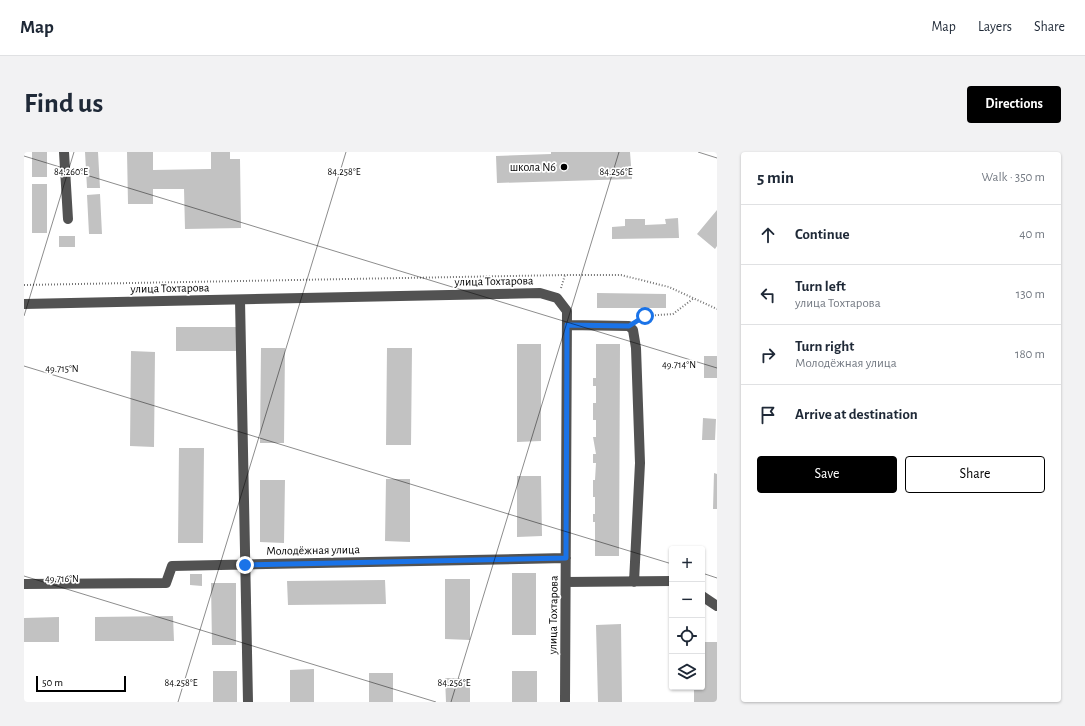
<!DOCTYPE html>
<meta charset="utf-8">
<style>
:root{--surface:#fff;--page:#f2f2f3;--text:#1f2937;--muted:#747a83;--line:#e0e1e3;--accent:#000}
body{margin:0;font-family:"Alegreya Sans",sans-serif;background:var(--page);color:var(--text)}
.controls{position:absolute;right:12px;bottom:12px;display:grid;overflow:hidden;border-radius:4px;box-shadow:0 1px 3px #0004}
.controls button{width:36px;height:36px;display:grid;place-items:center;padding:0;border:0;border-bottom:1px solid var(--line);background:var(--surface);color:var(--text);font:20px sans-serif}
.scale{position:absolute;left:12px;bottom:10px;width:90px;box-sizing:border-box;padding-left:4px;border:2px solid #000;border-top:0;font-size:11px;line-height:14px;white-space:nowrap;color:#000;-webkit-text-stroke:3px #fff;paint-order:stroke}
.stop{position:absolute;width:12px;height:12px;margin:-9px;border:3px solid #1a73e8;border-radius:50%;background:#fff}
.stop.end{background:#1a73e8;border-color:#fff;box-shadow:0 1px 4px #0008}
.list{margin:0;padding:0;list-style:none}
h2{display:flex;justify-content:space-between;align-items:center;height:52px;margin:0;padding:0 16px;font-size:17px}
h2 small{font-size:13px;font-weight:400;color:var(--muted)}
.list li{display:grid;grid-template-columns:26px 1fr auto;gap:12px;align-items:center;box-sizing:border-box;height:60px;padding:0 16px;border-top:1px solid var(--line)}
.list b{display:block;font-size:15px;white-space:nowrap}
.list p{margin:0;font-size:13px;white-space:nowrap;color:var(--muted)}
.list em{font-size:13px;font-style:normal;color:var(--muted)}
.actions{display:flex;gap:8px;padding:12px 16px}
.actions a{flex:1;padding:9px 0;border:1px solid var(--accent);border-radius:4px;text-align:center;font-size:14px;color:var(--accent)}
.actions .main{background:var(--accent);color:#fff}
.icon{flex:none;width:22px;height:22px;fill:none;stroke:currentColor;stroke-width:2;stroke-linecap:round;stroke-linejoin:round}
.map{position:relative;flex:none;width:693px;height:550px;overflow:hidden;border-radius:4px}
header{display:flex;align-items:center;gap:24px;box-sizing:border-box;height:56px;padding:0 20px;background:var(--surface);border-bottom:1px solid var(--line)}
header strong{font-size:19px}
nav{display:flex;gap:22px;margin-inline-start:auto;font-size:14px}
.intro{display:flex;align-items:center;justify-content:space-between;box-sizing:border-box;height:96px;padding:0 24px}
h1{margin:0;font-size:28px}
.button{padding:10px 18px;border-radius:4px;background:var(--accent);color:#fff;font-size:14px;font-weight:700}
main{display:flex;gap:24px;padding:0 24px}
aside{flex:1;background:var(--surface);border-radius:4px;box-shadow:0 1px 3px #0004}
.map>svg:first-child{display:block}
.building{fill:#c2c2c2}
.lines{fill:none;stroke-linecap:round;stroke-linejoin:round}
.path{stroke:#747474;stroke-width:2;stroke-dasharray:1 2;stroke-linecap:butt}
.minor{stroke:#525252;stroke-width:10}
.route{stroke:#1a73e8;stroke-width:5}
.ticks{fill:none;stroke:#000;stroke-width:1;stroke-opacity:0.45}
.poi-dot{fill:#000;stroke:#fff;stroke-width:1.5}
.labels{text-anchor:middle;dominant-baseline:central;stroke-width:3.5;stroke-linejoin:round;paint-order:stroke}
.poi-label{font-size:12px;fill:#000;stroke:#fff;text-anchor:end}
.street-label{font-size:12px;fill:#000;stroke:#fff}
.ticks-label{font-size:10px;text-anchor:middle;fill:#000;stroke:#fff;stroke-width:3.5;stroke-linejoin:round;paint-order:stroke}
</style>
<header>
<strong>Map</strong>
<nav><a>Map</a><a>Layers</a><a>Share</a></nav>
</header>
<div class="intro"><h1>Find us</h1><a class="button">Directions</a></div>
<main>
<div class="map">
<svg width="693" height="550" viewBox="0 0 693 550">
<rect width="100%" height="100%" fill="#fff"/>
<path class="building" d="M 8,0 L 23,0 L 23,25 L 8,25 Z
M 61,0 L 74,0 L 76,36 L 63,36 Z
M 103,0 L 129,0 L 129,18 L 187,17 L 187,0 L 206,0 L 206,7 L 216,7 L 217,76 L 161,77 L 160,37 L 129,37 L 129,52 L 104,52 Z
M 527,0 L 606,0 L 608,27 L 473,31 L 472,4 L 527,2 Z
M 8,32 L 23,32 L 23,81 L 8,81 Z
M 76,42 L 78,82 L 65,82 L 63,43 Z
M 693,58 L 693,94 L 691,97 L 673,82 Z
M 654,66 L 655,86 L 588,87 L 588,75 L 601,74 L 601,67 L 621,67 L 621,73 L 642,72 L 641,67 Z
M 35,84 L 51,84 L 51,95 L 35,95 Z
M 573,141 L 642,142 L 642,156 L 573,156 Z
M 152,175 L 215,175 L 215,199 L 152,199 Z
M 493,192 L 517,192 L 517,289 L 493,290 Z
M 572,192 L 596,192 L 595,404 L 571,404 L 571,370 L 569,370 L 569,362 L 571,362 L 571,345 L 569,345 L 569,328 L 571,328 L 572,311 L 569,311 L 569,302 L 572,302 L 569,285 L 572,285 L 572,268 L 569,268 L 569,251 L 572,251 L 572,234 L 569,234 L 569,226 L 572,226 Z
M 237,196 L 261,196 L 260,291 L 236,291 Z
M 363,196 L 388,196 L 387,293 L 362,293 Z
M 107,199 L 131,200 L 130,295 L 106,294 Z
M 680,204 L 693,204 L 693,226 L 680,226 Z
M 679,266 L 692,267 L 691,288 L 678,288 Z
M 155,296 L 180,296 L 179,391 L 154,391 Z
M 690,321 L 693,322 L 693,357 L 689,357 Z
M 493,324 L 517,324 L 518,384 L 493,385 Z
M 362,327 L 386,327 L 386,390 L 361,389 Z
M 236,328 L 261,328 L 260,391 L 236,390 Z
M 488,421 L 512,421 L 512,483 L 488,483 Z
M 166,422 L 178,422 L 178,434 L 166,433 Z
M 421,427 L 446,427 L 446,488 L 421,487 Z
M 361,428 L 362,452 L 264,453 L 263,429 Z
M 187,431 L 212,431 L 212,493 L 188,493 Z
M 149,464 L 150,489 L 71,489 L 71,465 Z
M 35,465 L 35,490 L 0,490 L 0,466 Z
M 597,472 L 598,550 L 574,550 L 572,473 Z
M 678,490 L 693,490 L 693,550 L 670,550 L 670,535 L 678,535 Z
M 290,517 L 290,550 L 266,550 L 266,518 Z
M 189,519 L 213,519 L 213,550 L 189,550 Z
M 488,519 L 513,519 L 513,550 L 488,550 Z
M 345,521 L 369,521 L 369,550 L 345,550 Z
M 421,526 L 446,526 L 446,550 L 422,550 Z"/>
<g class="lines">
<path class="path" d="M 0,133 L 541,123 L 597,123 L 645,135 L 693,157
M 537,136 L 541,123
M 614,168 L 621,164 L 649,162 L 670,146"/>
<path class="minor" d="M 40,0 L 44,67
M 216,148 L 224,550
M 0,152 L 516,141 L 533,146 L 543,159 L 541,550
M 543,173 L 605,174 L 609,178 L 612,196 L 616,311 L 610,430
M 542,430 L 648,429
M 0,432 L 142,431 L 148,414 L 542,406
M 678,444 L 693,454"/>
</g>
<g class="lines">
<path class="route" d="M 221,413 L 542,406 L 543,173 L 605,174 L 621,164"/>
</g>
<path class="ticks" d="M 674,0 L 693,6M 0,4 L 693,216M 0,164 L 50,0M 0,214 L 648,412M 678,421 L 693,426M 0,424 L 412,550M 154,550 L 322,0M 427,550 L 595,0"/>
<circle class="poi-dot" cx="540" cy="15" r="4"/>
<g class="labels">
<g class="poi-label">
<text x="532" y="15">школа N6</text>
</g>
<g class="street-label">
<text transform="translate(470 129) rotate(-1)">улица Тохтарова</text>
<text transform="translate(146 136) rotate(-1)">улица Тохтарова</text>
<text transform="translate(289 398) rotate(-1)">Молодёжная улица</text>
<text transform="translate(529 463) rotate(-89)">улица Тохтарова</text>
</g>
</g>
<g class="ticks-label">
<text x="47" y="23">84.260°E</text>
<text x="320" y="23">84.258°E</text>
<text x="592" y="23">84.256°E</text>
<text x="655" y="216">49.714°N</text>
<text x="38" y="220">49.715°N</text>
<text x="38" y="430">49.716°N</text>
<text x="157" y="534">84.258°E</text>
<text x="430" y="534">84.256°E</text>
</g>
</svg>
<div class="controls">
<button>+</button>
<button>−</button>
<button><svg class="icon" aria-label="locate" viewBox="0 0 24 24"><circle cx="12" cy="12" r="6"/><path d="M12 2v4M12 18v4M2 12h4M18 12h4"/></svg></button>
<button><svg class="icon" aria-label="layers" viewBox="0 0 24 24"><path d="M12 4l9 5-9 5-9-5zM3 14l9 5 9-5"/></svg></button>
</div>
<div class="scale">50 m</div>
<div class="stop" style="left:621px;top:164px"></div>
<div class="stop end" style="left:221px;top:413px"></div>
</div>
<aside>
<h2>5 min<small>Walk · 350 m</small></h2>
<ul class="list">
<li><svg class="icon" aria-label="ahead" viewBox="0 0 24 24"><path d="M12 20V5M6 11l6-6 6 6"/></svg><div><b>Continue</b></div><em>40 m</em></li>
<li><svg class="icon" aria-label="left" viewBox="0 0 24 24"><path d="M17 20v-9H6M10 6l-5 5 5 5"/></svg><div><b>Turn left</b><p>улица Тохтарова</p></div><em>130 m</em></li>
<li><svg class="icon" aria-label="right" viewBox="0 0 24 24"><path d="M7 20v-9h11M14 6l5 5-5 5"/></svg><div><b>Turn right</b><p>Молодёжная улица</p></div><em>180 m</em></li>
<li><svg class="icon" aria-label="arrive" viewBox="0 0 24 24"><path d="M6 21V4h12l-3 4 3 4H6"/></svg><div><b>Arrive at destination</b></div></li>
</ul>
<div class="actions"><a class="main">Save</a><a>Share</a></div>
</aside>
</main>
